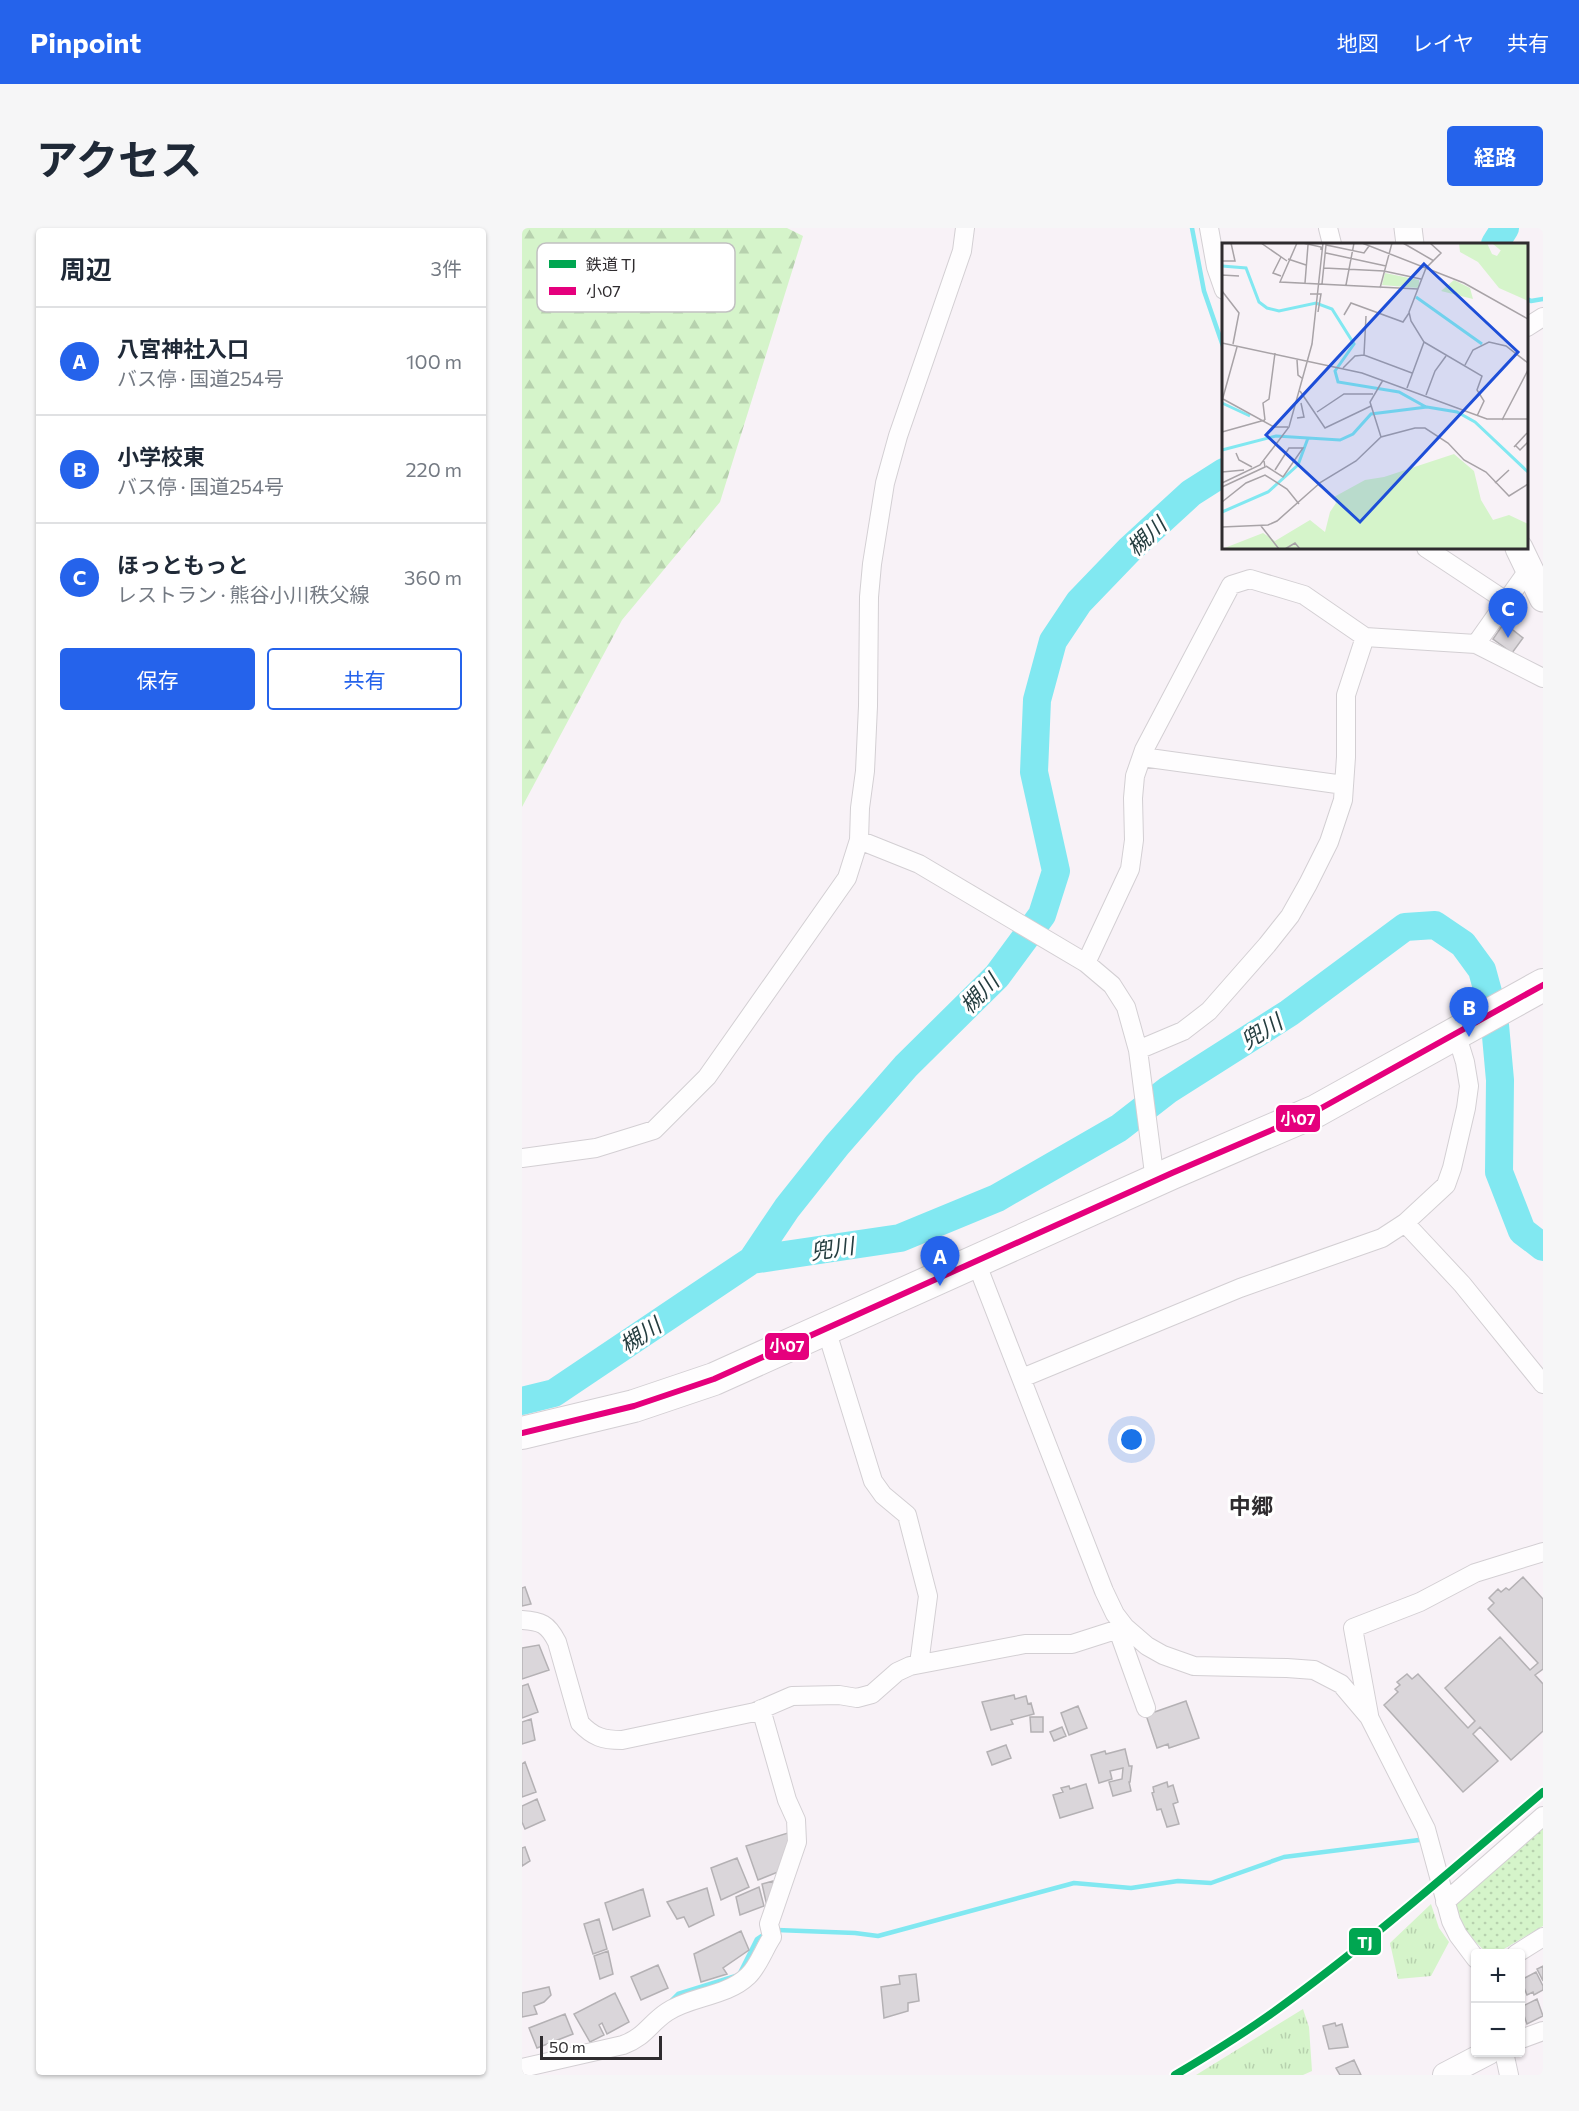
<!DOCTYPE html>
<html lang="ja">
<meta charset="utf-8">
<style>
:root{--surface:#fff;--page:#f6f6f7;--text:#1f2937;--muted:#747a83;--line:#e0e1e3;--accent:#2563eb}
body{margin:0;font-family:Commissioner,"Noto Sans JP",sans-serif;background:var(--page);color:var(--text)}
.controls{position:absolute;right:18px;bottom:18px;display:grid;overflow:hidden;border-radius:6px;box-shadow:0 2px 4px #0004}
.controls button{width:54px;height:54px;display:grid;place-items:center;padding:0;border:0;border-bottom:2px solid var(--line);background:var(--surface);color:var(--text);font:30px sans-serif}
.scale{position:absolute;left:18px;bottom:15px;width:122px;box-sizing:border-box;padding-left:6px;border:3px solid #2f2c2f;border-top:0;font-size:16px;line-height:21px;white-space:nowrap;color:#2f2c2f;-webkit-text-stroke:4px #fff;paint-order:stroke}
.you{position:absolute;left:610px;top:1212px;width:21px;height:21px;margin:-15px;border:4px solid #fff;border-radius:50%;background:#1a73e8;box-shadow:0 0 0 9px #1a73e833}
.badge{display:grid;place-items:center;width:39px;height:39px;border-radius:50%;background:var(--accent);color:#fff;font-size:20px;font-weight:700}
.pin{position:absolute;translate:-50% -50px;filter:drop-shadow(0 2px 3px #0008)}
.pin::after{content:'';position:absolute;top:32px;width:21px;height:18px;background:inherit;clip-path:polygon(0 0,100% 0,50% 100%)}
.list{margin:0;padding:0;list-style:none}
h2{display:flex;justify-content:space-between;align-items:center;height:78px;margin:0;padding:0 24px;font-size:26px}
h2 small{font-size:20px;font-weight:400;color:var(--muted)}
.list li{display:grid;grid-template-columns:39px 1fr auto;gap:18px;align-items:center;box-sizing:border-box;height:108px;padding:0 24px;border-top:2px solid var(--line)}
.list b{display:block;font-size:22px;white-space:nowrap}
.list p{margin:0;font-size:20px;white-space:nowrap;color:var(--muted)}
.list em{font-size:20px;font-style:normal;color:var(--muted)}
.actions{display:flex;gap:12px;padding:18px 24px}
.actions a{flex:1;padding:14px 0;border:2px solid var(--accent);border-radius:6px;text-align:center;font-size:21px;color:var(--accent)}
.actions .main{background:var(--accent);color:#fff}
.map{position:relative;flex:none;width:1021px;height:1847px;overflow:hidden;border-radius:6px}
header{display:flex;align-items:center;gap:36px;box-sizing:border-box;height:84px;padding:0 30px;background:var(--accent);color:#fff}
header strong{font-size:28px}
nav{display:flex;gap:33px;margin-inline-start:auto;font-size:21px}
.intro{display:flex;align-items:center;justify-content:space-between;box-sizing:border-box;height:144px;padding:0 36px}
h1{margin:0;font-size:42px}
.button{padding:15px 27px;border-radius:6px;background:var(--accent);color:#fff;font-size:21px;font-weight:700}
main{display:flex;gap:36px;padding:0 36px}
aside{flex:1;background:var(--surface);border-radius:6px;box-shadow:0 2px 4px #0004}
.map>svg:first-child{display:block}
.grass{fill:url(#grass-tufts)}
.forest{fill:url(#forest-firs)}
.park{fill:url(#park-dots)}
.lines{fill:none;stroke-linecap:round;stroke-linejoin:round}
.stream{stroke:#81e8f1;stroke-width:4.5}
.river{stroke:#81e8f1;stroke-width:28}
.building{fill:#dad6da;stroke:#b4b1b4;stroke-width:1.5}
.street-casing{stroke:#d3cfd3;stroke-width:20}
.secondary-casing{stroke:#d3cfd3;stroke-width:26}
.primary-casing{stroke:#d3cfd3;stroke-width:29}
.highway-casing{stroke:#d3cfd3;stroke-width:34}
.street{stroke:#fefdfe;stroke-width:18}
.secondary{stroke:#fefdfe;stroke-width:24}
.primary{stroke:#fefdfe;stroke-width:27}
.highway{stroke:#fefdfe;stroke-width:32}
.bus-1-casing{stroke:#fff;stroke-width:10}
.bus-1{stroke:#e5007d;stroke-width:6}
.rail-1-casing{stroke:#fff;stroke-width:12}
.rail-1{stroke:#00a651;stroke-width:8}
.labels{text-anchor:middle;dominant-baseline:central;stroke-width:6;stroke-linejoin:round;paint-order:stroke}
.water-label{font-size:22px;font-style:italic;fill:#253e40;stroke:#fff}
.neighbourhood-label{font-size:22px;font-weight:bold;fill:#2f2c2f;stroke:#fff}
.inset-river{fill:none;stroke:#81e8f1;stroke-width:3}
.inset-road{fill:none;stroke:#a8a3a7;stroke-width:1.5}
.view{fill:#1d4ed8;fill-opacity:0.15;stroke:#1d4ed8;stroke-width:3}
.inset-edge{fill:none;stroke:#2f2c2f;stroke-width:3}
.key{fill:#fff;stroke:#c1c0c1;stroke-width:1.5}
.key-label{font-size:16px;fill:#2f2c2f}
.line-badge{stroke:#fff;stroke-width:2}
.badge-label{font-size:16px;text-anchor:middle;font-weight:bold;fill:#fff}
</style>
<header>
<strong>Pinpoint</strong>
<nav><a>地図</a><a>レイヤ</a><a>共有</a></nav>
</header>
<div class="intro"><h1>アクセス</h1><a class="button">経路</a></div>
<main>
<aside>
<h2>周辺<small>3件</small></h2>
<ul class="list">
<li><span class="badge">A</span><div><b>八宮神社入口</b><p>バス停 · 国道254号</p></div><em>100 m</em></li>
<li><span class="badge">B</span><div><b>小学校東</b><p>バス停 · 国道254号</p></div><em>220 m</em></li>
<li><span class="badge">C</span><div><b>ほっともっと</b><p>レストラン · 熊谷小川秩父線</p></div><em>360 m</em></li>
</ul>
<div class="actions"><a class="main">保存</a><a>共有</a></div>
</aside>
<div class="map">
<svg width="1021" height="1847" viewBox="0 0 1021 1847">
<defs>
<pattern id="grass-tufts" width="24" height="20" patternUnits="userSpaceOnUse" patternTransform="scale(1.5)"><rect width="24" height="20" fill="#d5f4ca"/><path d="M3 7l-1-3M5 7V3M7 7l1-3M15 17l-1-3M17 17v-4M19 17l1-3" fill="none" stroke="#b7d1ae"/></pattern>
<pattern id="forest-firs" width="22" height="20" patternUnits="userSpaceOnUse" patternTransform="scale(1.5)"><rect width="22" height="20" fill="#d5f4ca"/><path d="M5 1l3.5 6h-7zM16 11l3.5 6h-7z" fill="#b7d1ae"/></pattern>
<pattern id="park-dots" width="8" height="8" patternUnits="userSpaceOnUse" patternTransform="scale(1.5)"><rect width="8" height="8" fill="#d5f4ca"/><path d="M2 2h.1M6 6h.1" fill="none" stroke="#b7d1ae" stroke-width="1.8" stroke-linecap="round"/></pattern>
</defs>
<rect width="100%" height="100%" fill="#f8f2f7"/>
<path class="grass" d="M 909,1676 L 917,1700 L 927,1714 L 909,1748 L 876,1751 L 868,1715 Z
M 781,1781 L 787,1799 L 790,1843 L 781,1847 L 674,1847 Z"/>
<path class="forest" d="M 0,0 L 265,0 L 281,8 L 198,274 L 100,392 L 0,579 Z"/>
<path class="park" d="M 1021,1600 L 1021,1698 L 975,1725 L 965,1725 L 942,1703 L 933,1675 Z"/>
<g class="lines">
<path class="stream" d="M 670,0 L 682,63 L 702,121
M 1005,71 L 1009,73 L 1021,71
M 255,1702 L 333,1705 L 356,1708 L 552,1655 L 609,1660 L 656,1653 L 689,1655 L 762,1629 L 897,1612
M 150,1772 L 156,1766 L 217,1747 L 235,1711 L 241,1707"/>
<path class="river" d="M 973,16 L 983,0
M 230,1032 L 378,1010 L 475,970 L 597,900 L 646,862 L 767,785 L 883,699 L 913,697 L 941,716 L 960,742 L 972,786 L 978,852 L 977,944 L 1000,1003 L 1021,1019
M 0,1173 L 32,1165 L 230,1032 L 265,980 L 315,917 L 384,838 L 475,748 L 520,687 L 534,643 L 512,544 L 515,472 L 531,413 L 557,374 L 608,321 L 669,265 L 702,244"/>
</g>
<path class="building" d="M 982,395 L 1001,410 L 990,425 L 971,411 Z
M 1001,1349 L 1021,1371 L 1021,1441 L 1013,1447 L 1021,1456 L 1021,1503 L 989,1532 L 958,1499 L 951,1506 L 976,1533 L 941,1564 L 862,1477 L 876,1464 L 873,1461 L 878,1457 L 875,1454 L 885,1446 L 890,1451 L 896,1446 L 946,1500 L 953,1493 L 923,1460 L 978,1409 L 1008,1442 L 1016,1435 L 966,1381 L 972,1375 L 967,1370 L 976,1361 L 979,1364 L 984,1360 L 987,1362 Z
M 3,1359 L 9,1376 L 0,1378 L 0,1360 Z
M 17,1417 L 27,1442 L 0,1451 L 0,1420 Z
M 6,1456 L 16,1484 L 0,1490 L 0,1458 Z
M 492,1467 L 493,1471 L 504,1468 L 506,1476 L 509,1475 L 512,1486 L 489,1492 L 491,1496 L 469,1502 L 460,1474 Z
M 664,1473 L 677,1510 L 647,1520 L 646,1516 L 635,1520 L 624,1487 Z
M 556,1478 L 565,1500 L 547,1507 L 539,1485 Z
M 508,1489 L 521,1489 L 521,1504 L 509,1504 Z
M 9,1491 L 13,1512 L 0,1516 L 0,1494 Z
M 540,1499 L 544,1508 L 532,1513 L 528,1504 Z
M 484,1517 L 489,1530 L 470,1537 L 465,1524 Z
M 603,1521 L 607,1538 L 610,1538 L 608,1554 L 607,1554 L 609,1563 L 591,1568 L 587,1554 L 600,1551 L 601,1540 L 588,1543 L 590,1551 L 577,1555 L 569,1527 L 583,1523 L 584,1526 Z
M 3,1534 L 14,1564 L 0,1569 L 0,1536 Z
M 645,1554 L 646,1559 L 651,1557 L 656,1574 L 651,1576 L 657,1596 L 645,1599 L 639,1581 L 635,1582 L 630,1565 L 632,1564 L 631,1559 Z
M 564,1556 L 571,1580 L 538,1590 L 531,1567 L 541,1564 L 539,1560 L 547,1558 L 548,1561 Z
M 15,1571 L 23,1592 L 3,1601 L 0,1594 L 0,1578 Z
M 269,1604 L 261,1642 L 236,1652 L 224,1618 Z
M 3,1619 L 8,1633 L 0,1638 L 0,1620 Z
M 215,1630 L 227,1659 L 199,1672 L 189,1640 Z
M 251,1653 L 251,1676 L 245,1678 L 240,1656 Z
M 237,1659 L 242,1678 L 218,1687 L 214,1669 Z
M 185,1660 L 192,1687 L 167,1699 L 162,1689 L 155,1691 L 145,1674 Z
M 121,1661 L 128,1688 L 91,1702 L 83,1675 Z
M 77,1691 L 85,1721 L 71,1726 L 62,1696 Z
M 219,1703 L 227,1722 L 201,1740 L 205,1746 L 179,1754 L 172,1726 Z
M 86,1723 L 91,1746 L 78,1751 L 72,1728 Z
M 136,1737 L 146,1760 L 119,1772 L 109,1749 Z
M 1021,1738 L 1021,1753 L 1015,1741 Z
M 1014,1744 L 1021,1758 L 1021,1762 L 1012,1767 L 1011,1764 L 1005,1767 L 999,1752 Z
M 394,1746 L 397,1773 L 386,1775 L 386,1783 L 362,1790 L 359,1759 L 378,1756 L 377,1748 Z
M 27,1759 L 29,1767 L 22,1774 L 12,1778 L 15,1786 L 0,1789 L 0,1765 Z
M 93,1765 L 107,1794 L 85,1806 L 80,1795 L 77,1797 L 82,1807 L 68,1814 L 52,1786 Z
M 1015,1771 L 1021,1788 L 1005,1796 L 999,1779 Z
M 43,1786 L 51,1806 L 15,1820 L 7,1800 Z
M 813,1795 L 814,1798 L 820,1796 L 826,1819 L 807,1821 L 801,1798 Z
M 832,1832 L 839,1847 L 818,1847 L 814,1840 Z"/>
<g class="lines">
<defs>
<path id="street" d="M 687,0 L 694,39 L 702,62
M 806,0 L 810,16
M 1005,99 L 1021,89
M 904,320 L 984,373
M 954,416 L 1007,341
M 620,529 L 822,557
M 337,612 L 397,636 L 564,735 L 590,757 L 604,779 L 616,822 L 633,953
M 564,735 L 608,641 L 612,612 L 611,570 L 613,548 L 622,522 L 709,357 L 728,351 L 782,367 L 843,409 L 954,416 L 1021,450
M 616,822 L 661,803 L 687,783 L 745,717 L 768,688 L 786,656 L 807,614 L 821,572 L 824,529 L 824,467 L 843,409
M 0,930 L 74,920 L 132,902 L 185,849 L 325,650 L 337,612 L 338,580 L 343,543 L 346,478 L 347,369 L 350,336 L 363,255 L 376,208 L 440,23 L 443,0
M 883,995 L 940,1056 L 1021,1156
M 454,1034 L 582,1363 L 593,1386 L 603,1399 L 625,1418 L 641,1427 L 672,1438 L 765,1440 L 792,1442 L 819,1456 L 847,1489 L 904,1601 L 929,1693 L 936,1707 L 954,1731
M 304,1101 L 351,1253 L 361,1267 L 385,1287 L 406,1368 L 397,1436
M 500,1150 L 718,1060 L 860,1010 L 883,995 L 924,957 L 930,940 L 944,880 L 947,858 L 943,834 L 934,805
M 0,1392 C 19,1393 26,1396 35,1414 L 58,1495 C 71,1509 81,1512 100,1512 L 233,1484 L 270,1468 L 317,1467 L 335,1470 L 350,1466 L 375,1444 L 388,1438 L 503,1416 L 550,1416 L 603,1399
M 596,1402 L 624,1480
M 847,1487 L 831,1400 L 898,1374 L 953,1345 L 1021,1324
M 923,1674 L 1021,1588
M 994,1726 L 1021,1709
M 999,1811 L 1021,1803
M 982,1824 L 987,1847
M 0,1840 L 101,1817 C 123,1809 127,1796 145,1784 C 169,1768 204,1769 226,1748 C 236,1739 242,1721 250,1709 L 247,1696 L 275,1614 L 274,1592 L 265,1572 L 239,1481"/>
<path id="secondary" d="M 923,1847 L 967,1824"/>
<path id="primary" d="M 886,0 L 888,16
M 997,320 L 1021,370"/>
<path id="highway" d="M 0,1205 L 112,1178 L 192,1151 L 650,945 L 794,883 L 1021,757"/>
</defs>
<use href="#street" class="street-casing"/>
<use href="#secondary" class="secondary-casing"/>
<use href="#primary" class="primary-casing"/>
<use href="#highway" class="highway-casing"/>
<use href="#street" class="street"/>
<use href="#secondary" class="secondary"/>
<use href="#primary" class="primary"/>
<use href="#highway" class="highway"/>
<defs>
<path id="bus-1" d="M 0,1205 L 112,1178 L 192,1151 L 650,945 L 794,883 L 1021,757"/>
</defs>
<use href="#bus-1" class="bus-1-casing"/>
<use href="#bus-1" class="bus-1"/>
<defs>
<path id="rail-1" d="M 653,1847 C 687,1827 721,1806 753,1783 C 847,1715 933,1639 1021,1564"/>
</defs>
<use href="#rail-1" class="rail-1-casing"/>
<use href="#rail-1" class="rail-1"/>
</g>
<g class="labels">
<g class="water-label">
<text transform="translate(624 308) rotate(-43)">槻川</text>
<text transform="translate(457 765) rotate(-46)">槻川</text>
<text transform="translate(739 803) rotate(-32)">兜川</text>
<text transform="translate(310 1020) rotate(-9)">兜川</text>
<text transform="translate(118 1107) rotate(-34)">槻川</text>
</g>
<g class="neighbourhood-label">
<text x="729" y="1277">中郷</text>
</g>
</g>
<g transform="translate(700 15)">
<rect width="306" height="306" fill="#f8f2f7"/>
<path d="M 306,0 L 306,30 L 271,1 ZM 232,37 L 248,45 L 251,56 L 219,48 Z" fill="#d5f4ca"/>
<path d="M 265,0 L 270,11 L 275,13 L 281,4 L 287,6 L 306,24 L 306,58 L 277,45 L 256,19 L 238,9 L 237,0 ZM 232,211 L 252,228 L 259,257 L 271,277 L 287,272 L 306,281 L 306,306 L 0,306 L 41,290 L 53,298 L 88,277 L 103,289 L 108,269 L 114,260 L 112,254 L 143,237 L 162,234 Z" fill="#d5f4ca"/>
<path d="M 163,30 L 197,37 L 197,42 L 196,45 L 160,42 Z" fill="#d5f4ca"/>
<path class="inset-river" d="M 0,23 L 24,25 L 37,59 L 45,65 L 57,68 L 94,60 L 110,66 L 132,101 L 113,128 L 116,139 L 177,149 L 204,164M 194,54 L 260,101M 0,160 L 28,173M 0,207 L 54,193 L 118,197 L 131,191 L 149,171 L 205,164 L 235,169 L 253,179 L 306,229M 0,269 L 46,249 L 76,222 L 86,195"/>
<path class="inset-road" d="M 39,0 L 65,18M 75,0 L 58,39 L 196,46M 81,0 L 99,4 L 99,7M 140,0 L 242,40 L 306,76M 181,0 L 212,18M 104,10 L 164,23M 66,16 L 84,22M 0,18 L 13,18 L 9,0M 102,25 L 162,28 L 199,36M 59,33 L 51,30 L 59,14M 0,36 L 0,32 L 17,33M 83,40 L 86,2M 100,41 L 104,2 L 142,10 L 147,3M 124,42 L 132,0M 158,45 L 170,0M 0,48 L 17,70 L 11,101M 88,51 L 99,51 L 96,69M 122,72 L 129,60 L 181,79 L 187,70M 202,99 L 260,133 L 255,147 L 262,158 L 255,173M 0,100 L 140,130 L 265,176 L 306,176M 142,112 L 144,73M 75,117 L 76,132 L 81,136M 243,122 L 251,107 L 267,99 L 284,103 L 306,120M 121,125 L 133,113 L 142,112 L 190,130M 185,145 L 202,99 L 189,78 L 187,69 L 204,25 L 219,10 L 208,0M 78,148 L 103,185 L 149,163M 204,152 L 213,128 L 224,113M 1,156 L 52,184 L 66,184M 0,158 L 15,104M 95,169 L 122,151 L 151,151M 75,175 L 82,174 L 79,160M 43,177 L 41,160 L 47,156 L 53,110M 280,177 L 306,127M 0,189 L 43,177M 159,194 L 148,159 L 161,137M 293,202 L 298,207 L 306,199M 292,204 L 305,190M 14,210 L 17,217 L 30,224M 44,223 L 61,234 L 81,205 L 67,205 L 53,227M 0,229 L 22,227M 0,240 L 38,222 L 67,184 L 90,101 L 101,0M 273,240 L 287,227M 0,244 L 43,224 L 42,218M 0,259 L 24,240 L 43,232 L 65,246 L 77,261M 39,283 L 57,306M 0,284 L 46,282 L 55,278 L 99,239 L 134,218 L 159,194 L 193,185 L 203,185 L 226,200 L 242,217 L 264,229 L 287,253 L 306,241M 63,306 L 73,300 L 78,306"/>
<path class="view" d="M 202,21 L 296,109 L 138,279 L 44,192 Z"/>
<rect width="306" height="306" class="inset-edge"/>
</g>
<rect x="15" y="15" width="198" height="69" rx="9" class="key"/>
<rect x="27" y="32" width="27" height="8" fill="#00a651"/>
<rect x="27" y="59" width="27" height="8" fill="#e5007d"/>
<g class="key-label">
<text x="64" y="42">鉄道 TJ</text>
<text x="64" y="69">小07</text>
</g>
<g class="line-badge">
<rect x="753" y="876" width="46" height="29" rx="6" fill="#e5007d"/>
<rect x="242" y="1104" width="46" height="29" rx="6" fill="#e5007d"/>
<rect x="826" y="1699" width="34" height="29" rx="6" fill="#00a651"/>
</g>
<g class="badge-label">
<text x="776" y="897">小07</text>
<text x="265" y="1124">小07</text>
<text x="843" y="1720">TJ</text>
</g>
</svg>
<div class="controls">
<button>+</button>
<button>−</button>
</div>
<div class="scale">50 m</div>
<div class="you"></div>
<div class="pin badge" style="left:418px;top:1058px">A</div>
<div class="pin badge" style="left:947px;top:809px">B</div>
<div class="pin badge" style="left:986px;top:410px">C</div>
</div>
</main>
